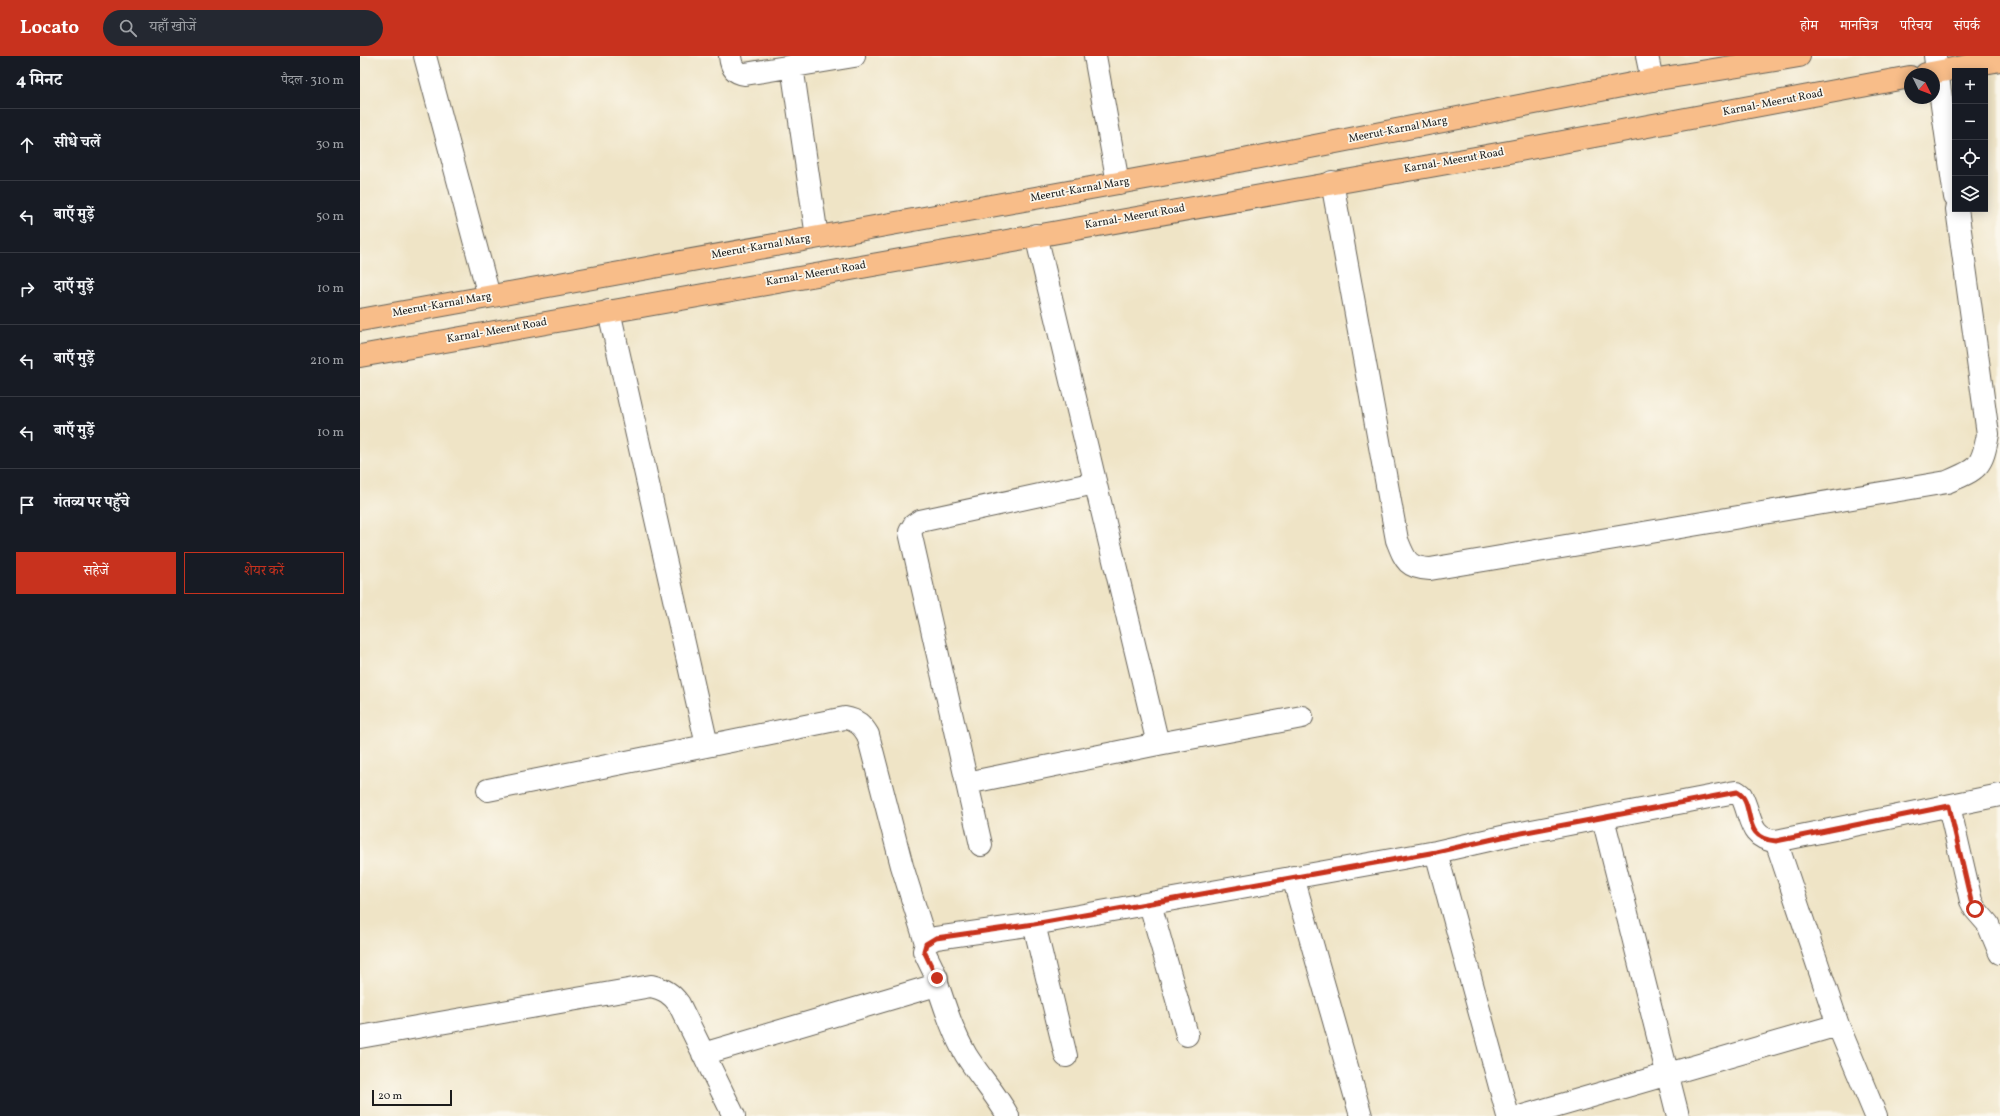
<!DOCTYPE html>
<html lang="hi">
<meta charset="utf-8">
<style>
:root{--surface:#171b24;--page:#242831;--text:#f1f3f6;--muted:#9ea1a6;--line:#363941;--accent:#c8321e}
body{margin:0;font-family:Vollkorn,"Noto Serif Devanagari",serif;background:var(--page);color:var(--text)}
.controls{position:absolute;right:12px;top:12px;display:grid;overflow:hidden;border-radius:0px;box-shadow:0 2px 10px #0003}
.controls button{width:36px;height:36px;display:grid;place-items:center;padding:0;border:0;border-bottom:1px solid var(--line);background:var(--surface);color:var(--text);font:20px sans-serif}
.compass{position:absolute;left:1544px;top:12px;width:36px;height:36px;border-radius:50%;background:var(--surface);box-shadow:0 2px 10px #0003;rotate:132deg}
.scale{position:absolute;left:12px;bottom:10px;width:80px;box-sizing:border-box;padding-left:4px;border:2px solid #1c1c1c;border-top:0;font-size:11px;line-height:14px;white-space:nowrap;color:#1c1c1c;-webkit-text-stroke:3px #fbf7ec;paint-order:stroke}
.stop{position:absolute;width:12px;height:12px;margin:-9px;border:3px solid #c8321e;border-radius:50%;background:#fff}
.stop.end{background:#c8321e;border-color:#fff;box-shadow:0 1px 4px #0008}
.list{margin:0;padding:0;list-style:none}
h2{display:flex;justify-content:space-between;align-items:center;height:52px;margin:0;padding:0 16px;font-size:17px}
h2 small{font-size:13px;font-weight:400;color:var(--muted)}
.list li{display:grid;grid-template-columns:26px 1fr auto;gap:12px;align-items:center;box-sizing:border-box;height:72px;padding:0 16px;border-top:1px solid var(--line)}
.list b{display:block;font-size:15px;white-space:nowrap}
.list em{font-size:13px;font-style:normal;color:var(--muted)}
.actions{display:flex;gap:8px;padding:12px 16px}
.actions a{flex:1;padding:9px 0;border:1px solid var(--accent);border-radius:0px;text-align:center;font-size:14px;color:var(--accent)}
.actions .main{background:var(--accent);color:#fff}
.icon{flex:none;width:22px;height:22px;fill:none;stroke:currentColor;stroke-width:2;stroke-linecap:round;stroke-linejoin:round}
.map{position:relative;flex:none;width:1640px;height:1060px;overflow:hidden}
header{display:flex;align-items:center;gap:24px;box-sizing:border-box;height:56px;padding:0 20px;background:var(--accent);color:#fff}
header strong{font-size:19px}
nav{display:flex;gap:22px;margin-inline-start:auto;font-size:14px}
.search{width:280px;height:36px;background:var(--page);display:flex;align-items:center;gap:10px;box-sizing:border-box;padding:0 14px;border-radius:22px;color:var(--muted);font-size:15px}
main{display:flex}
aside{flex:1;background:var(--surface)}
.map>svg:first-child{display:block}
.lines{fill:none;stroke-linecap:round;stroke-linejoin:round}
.minor-casing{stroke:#666258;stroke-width:24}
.highway-casing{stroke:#666258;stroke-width:24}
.minor{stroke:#fff;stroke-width:22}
.highway{stroke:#f8bd89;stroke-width:22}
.route{stroke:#c8321e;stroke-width:5}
.labels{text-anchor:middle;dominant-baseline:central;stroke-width:3.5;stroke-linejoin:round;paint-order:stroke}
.street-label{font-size:11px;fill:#1c1c1c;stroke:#fbf7ec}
</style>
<header>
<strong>Locato</strong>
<div class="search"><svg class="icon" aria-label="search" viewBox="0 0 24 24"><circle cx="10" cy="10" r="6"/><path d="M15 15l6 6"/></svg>यहाँ खोजें</div>
<nav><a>होम</a><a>मानचित्र</a><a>परिचय</a><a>संपर्क</a></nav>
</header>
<main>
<aside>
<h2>4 मिनट<small>पैदल · 310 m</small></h2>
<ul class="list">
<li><svg class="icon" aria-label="ahead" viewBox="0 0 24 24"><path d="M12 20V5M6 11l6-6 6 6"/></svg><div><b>सीधे चलें</b></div><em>30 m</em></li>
<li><svg class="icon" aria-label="left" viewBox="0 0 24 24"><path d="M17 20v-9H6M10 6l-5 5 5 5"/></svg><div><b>बाएँ मुड़ें</b></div><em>50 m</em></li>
<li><svg class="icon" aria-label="right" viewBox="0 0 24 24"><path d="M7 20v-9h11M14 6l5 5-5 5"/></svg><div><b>दाएँ मुड़ें</b></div><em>10 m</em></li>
<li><svg class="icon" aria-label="left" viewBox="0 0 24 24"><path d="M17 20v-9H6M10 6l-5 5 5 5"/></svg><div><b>बाएँ मुड़ें</b></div><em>210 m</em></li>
<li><svg class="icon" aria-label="left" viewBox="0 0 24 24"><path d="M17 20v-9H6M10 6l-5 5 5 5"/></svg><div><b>बाएँ मुड़ें</b></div><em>10 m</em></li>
<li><svg class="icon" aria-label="arrive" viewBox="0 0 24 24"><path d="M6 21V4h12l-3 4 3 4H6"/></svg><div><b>गंतव्य पर पहुँचे</b></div></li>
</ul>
<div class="actions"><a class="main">सहेजें</a><a>शेयर करें</a></div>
</aside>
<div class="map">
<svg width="1640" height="1060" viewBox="0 0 1640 1060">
<rect width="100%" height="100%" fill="#fbf7ec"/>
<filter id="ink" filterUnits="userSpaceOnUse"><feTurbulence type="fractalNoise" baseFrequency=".025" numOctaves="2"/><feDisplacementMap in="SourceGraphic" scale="8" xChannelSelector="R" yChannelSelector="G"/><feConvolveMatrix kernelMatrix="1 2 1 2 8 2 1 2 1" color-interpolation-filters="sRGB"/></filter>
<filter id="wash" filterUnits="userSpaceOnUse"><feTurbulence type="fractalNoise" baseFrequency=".012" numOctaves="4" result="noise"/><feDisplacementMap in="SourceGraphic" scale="16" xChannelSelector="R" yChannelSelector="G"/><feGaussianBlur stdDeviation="0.9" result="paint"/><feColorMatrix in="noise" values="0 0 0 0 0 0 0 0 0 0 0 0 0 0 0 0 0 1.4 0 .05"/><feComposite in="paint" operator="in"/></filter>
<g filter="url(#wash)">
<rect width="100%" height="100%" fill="#efe4c6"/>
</g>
<g filter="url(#ink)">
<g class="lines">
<defs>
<path id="minor" d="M 65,0 L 129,240
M 370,0 C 371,10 374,17 385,18 L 494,0
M 735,0 L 758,127
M 1287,0 L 1292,24
M 1575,0 L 1595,141
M 432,10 L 457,181
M 972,126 L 1037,484 C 1045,504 1047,512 1070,513 L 1587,426 C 1618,413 1622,412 1628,378 L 1597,153
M 676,179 L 798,688
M 249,255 L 347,689
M 607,727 L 798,688 L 942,661
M 128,734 L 485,662 C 497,664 502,669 508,679 L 542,810 L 566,887
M 1589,750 L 1611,845 L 1615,853 L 1628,868 L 1640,897
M 1243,762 L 1318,1060
M 1416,785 L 1478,969 L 1516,1060
M 621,789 L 550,476 L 554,469 L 560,465 L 735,427
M 1076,796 L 1148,1060
M 933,821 L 1001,1060
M 790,848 L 827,979
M 674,868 L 706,1000
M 577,927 C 585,951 593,977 606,999 C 619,1020 636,1038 648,1060
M 0,981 L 291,930 C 304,933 311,937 319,948 L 374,1060
M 343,998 L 573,930 L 577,927 L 577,922 L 564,895 L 566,887 L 576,882 L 674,868 L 1076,796 L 1151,779 L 1370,737 L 1377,736 L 1381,739 C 1392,760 1388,783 1416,785 L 1640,739
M 1163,1060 L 1478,969"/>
<path id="highway" d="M 1566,18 L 1640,4
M 0,264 L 863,108 L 1292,24 L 1439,0
M 0,300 L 1149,96 L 1550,21"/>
</defs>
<use href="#minor" class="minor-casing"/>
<use href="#highway" class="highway-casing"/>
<use href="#minor" class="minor"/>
<use href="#highway" class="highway"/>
</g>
</g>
<g class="lines" filter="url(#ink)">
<path class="route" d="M 577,922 L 564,895 L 566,888 L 576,882 L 674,868 L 1076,796 L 1151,779 L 1377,736 C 1397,747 1379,783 1416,785 L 1589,750 L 1611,845 L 1615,853"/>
</g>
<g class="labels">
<g class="street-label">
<text transform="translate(1413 47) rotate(-11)">Karnal- Meerut Road</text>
<text transform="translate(1038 74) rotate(-11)">Meerut-Karnal Marg</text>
<text transform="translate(1094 105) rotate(-10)">Karnal- Meerut Road</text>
<text transform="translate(720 134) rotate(-10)">Meerut-Karnal Marg</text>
<text transform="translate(775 161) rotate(-10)">Karnal- Meerut Road</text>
<text transform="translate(401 191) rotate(-10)">Meerut-Karnal Marg</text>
<text transform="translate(456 218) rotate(-10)">Karnal- Meerut Road</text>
<text transform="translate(82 249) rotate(-10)">Meerut-Karnal Marg</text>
<text transform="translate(137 275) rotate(-10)">Karnal- Meerut Road</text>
</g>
</g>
</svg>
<div class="controls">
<button>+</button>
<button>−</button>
<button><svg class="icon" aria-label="locate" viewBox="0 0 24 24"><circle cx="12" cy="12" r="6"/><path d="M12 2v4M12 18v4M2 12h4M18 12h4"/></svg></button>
<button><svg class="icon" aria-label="layers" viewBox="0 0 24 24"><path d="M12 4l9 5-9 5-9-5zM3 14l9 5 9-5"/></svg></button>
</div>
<svg class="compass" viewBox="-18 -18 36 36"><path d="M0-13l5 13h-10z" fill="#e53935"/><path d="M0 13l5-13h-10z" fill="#9ea1a6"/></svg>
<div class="scale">20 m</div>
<div class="stop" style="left:1615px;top:853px"></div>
<div class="stop end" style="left:577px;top:922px"></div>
</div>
</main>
